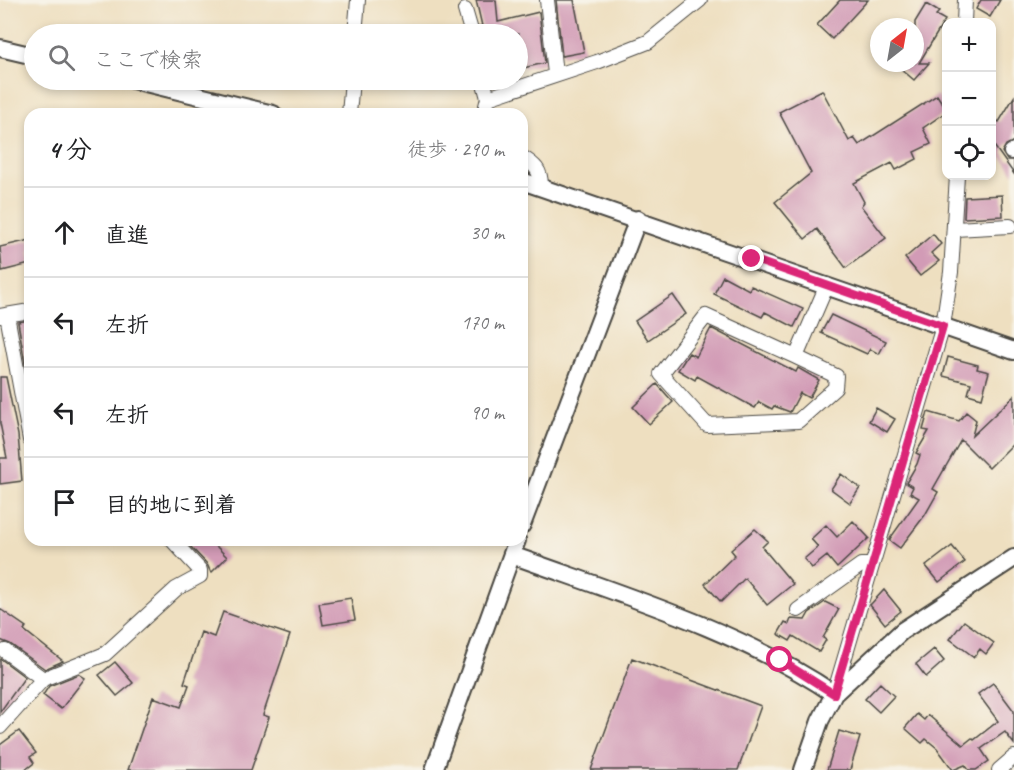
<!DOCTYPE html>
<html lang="ja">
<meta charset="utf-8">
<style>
:root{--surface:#fff;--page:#f6f6f6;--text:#202124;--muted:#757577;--line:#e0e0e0}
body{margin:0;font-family:Caveat,"Klee One",sans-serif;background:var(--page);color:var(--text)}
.controls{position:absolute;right:18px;top:18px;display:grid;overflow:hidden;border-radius:12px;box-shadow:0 3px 9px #0003}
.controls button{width:54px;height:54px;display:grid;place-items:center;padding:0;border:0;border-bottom:2px solid var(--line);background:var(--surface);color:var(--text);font:30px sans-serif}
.compass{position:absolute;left:870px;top:18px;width:54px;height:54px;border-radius:50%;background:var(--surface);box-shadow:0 3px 9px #0003;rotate:31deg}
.stop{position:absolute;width:18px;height:18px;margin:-14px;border:4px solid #db2777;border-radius:50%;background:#fff}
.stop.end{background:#db2777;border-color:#fff;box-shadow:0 2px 6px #0008}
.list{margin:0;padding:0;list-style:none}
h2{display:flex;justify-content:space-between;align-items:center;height:78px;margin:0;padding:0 24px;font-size:26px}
h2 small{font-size:20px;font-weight:400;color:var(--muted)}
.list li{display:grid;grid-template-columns:39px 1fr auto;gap:18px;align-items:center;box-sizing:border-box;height:90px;padding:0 24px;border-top:2px solid var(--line)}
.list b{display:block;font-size:22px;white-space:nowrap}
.list em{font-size:20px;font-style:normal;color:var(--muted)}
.icon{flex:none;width:33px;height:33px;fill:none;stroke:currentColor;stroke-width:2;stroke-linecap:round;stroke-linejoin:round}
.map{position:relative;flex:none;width:1014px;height:770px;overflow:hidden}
.search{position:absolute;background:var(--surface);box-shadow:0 3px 9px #0003;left:24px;top:24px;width:504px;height:66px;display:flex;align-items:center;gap:15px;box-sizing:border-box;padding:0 21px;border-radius:33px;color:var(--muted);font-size:22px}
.panel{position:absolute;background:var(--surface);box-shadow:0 3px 9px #0003;left:24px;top:108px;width:504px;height:438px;border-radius:18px}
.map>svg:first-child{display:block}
.building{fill:#d29bb6}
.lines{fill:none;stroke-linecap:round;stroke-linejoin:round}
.minor-casing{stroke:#484641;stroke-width:16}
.tertiary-casing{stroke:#484641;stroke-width:20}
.minor{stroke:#fff;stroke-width:14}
.tertiary{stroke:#fff;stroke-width:16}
.route{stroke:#db2777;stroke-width:8}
</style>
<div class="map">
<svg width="1014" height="770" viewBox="0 0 1014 770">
<rect width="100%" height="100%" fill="#f7f3e8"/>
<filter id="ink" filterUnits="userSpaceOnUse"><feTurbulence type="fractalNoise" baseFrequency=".0167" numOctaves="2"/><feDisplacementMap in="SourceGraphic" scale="12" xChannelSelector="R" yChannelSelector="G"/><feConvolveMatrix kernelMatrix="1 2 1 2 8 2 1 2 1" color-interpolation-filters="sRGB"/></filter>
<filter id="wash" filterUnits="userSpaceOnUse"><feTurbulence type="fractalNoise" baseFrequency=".008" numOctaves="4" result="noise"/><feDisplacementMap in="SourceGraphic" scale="24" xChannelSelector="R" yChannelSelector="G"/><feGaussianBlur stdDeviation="1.35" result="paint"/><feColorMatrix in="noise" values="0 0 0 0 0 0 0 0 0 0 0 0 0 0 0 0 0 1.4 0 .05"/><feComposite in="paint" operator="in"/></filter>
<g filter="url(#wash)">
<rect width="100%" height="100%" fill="#eedfc0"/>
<g id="blocks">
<path class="building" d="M 476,0 L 496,0 L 498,22 L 539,12 L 545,63 L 523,68 L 518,34 L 481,34 L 479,26 L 482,26 Z
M 556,0 L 574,0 L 584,52 L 562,56 Z
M 840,0 L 868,0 L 832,39 L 817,25 Z
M 981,0 L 1000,0 L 990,17 L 976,9 Z
M 926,4 L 939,12 L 936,15 L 945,20 L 919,63 L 929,63 L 914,80 L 894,63 L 915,63 L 915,22 Z
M 822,90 L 849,141 L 854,138 L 859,145 L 937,95 L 946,109 L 946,112 L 923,128 L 931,144 L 914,152 L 917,159 L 896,170 L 892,163 L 854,183 L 864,202 L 861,206 L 886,238 L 846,268 L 817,229 L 805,239 L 775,202 L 811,173 L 779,112 Z
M 1014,97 L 1014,141 L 1006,145 L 1002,152 L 1007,160 L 1014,160 L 1014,174 L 992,143 L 992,118 L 999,122 Z
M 1002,195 L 1003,216 L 964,218 L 965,197 Z
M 933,234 L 941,244 L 931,253 L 939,261 L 920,276 L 905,258 Z
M 30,240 L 30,264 L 2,271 L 0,247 Z
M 723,276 L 749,290 L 751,286 L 803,309 L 794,327 L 765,312 L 762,317 L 714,294 Z
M 673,295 L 686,314 L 648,340 L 635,321 Z
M 831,315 L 886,341 L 879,354 L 870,349 L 867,354 L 821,333 Z
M 30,320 L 30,375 L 27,375 L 18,322 Z
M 711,328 L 796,372 L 798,368 L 819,380 L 809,398 L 800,393 L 790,412 L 774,406 L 772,409 L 759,402 L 755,408 L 697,376 L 695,380 L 678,370 L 689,353 L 696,357 Z
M 948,357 L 978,365 L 977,369 L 989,372 L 982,398 L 968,394 L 971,383 L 943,376 Z
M 0,377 L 6,377 L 18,435 L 22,481 L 0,484 L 0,458 L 7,458 L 0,423 Z
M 657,384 L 673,402 L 649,424 L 633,407 Z
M 1014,396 L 1014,443 L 989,468 L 961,440 L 933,489 L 938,492 L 925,515 L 900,548 L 889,540 L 919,498 L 910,493 L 913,487 L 906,483 L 917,464 L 920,455 L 916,453 L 929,431 L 923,430 L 928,412 L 959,421 L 966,412 L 976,420 L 972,436 Z
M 876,408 L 895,419 L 887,432 L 869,421 Z
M 841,474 L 860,488 L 850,503 L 831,489 Z
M 853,521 L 869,538 L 837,568 L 827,556 L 812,568 L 804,559 L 818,547 L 811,539 L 826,525 L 837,537 Z
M 755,529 L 768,541 L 762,547 L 793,584 L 767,605 L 745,578 L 721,602 L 705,584 L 735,555 L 731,550 Z
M 195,540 L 210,540 L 227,557 L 211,573 L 207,564 L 190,546 Z
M 952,546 L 965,562 L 939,582 L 926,566 Z
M 884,590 L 901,611 L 885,624 L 870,605 Z
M 351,598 L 355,620 L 323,625 L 319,603 Z
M 825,602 L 839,609 L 823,638 L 826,640 L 819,652 L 793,636 L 790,641 L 778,634 L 785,622 L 789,624 L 791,619 L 805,620 L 809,613 Z
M 0,609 L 26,627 L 24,630 L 63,661 L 45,669 L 10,644 L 0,640 Z
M 223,612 L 290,635 L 263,715 L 269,717 L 251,770 L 128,770 L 153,697 L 181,707 L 189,685 L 184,683 L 201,632 L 214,637 Z
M 964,621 L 994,643 L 986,654 L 980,649 L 974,657 L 950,639 Z
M 934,649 L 944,661 L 926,677 L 916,664 Z
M 632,658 L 761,706 L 738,770 L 591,770 Z
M 1,659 L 25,677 L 0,712 L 0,660 Z
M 115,662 L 133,683 L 117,696 L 99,675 Z
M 79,674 L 85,678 L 61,709 L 43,695 L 49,686 Z
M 880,683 L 894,696 L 879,712 L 865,699 Z
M 993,683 L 1014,711 L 1014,744 L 1005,732 L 981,749 L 989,761 L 976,770 L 969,770 L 965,765 L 953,770 L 937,748 L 926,739 L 922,743 L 905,728 L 917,714 L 924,720 L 928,715 L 963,745 L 972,738 L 974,740 L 998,721 L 978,694 Z
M 19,731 L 36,753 L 30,757 L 34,763 L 25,770 L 0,770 L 0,745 Z
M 839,731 L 860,737 L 850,770 L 827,770 Z"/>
</g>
</g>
<g filter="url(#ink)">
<use href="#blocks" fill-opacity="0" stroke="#484641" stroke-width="1.5"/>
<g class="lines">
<defs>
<path id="minor" d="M 547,0 L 555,74
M 465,10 L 472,34
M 964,22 L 965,0
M 355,34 L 358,0
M 483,80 L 488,98
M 349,114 L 352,80
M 484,114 L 488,98 L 597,62 L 648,42 L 700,0
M 1011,152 L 1014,150
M 522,157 C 535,165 541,170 541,186
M 955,229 L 1010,226
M 7,315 L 30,440
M 0,316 L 30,311
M 796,357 L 836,376 L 835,388 L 798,421 L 707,425 L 661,374 L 706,316 L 796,357 L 827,285
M 798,610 L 861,565 L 871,565
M 5,651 L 43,679
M 834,694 L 943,326 L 951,272 L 957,176
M 0,727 L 43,679 L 105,654 L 176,589 L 200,576 L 200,570 L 172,540
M 999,770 L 1014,757"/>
<path id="tertiary" d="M 0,48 L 34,56
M 133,80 L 273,114
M 522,181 L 1014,351
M 522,525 L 638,219
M 512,555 C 616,593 742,631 834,694
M 434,770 L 517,540
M 803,770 L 820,721 L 834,694 L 902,631 L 1014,558"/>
</defs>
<use href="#minor" class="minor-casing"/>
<use href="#tertiary" class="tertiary-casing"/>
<use href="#minor" class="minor"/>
<use href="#tertiary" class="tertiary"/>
</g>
</g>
<g class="lines" filter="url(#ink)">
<path class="route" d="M 752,259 L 943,326 L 834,694 L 780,660"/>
</g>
</svg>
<div class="controls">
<button>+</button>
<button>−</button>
<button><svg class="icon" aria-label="locate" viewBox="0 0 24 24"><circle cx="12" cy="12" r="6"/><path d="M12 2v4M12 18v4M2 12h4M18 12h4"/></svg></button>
</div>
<svg class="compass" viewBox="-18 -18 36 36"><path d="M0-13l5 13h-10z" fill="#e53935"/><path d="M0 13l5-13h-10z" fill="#757577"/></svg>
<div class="stop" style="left:780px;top:660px"></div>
<div class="stop end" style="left:752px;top:259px"></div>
<div class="search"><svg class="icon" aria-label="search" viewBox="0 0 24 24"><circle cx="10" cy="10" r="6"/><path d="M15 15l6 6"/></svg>ここで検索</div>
<section class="panel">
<h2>4 分<small>徒歩 · 290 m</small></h2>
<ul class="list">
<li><svg class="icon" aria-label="ahead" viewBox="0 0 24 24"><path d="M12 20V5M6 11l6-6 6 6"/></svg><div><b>直進</b></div><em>30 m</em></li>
<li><svg class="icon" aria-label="left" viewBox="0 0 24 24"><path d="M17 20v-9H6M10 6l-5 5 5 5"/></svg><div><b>左折</b></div><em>170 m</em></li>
<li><svg class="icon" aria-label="left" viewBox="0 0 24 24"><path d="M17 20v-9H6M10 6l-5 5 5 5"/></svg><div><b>左折</b></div><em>90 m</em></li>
<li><svg class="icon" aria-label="arrive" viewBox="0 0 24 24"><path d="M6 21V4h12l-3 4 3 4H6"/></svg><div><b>目的地に到着</b></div></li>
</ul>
</section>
</div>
